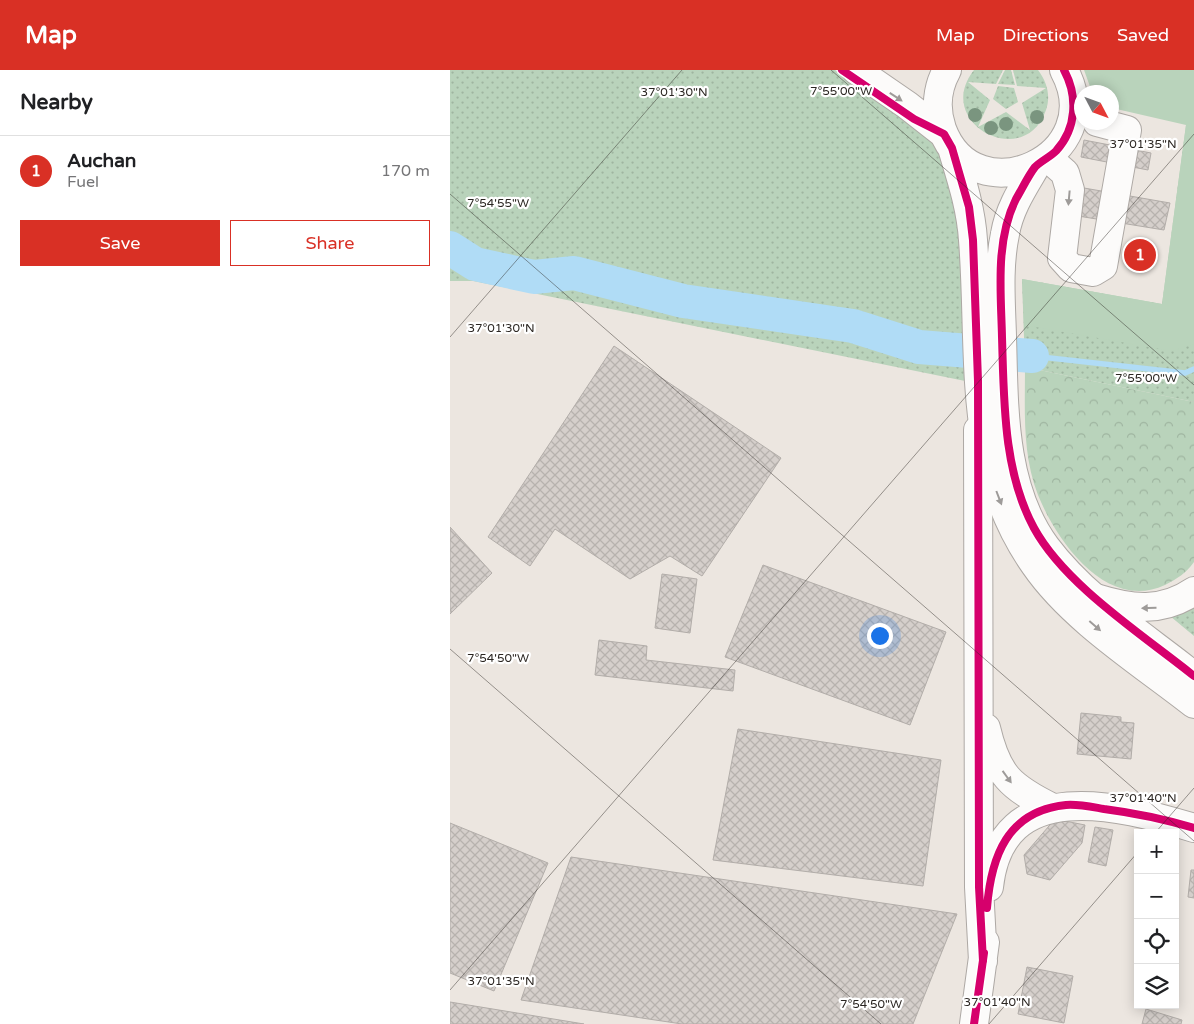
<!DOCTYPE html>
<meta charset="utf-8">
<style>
:root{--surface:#fff;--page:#f6f6f6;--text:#202124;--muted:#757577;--line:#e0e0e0;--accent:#d93025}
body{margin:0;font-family:"Varela Round",sans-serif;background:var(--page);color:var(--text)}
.controls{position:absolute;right:15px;bottom:15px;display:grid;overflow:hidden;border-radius:0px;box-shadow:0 2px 12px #0003}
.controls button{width:45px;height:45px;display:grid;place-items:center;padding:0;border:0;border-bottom:1px solid var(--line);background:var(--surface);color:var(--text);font:25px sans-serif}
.compass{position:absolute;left:624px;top:15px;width:45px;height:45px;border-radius:50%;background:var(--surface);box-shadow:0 2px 12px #0003;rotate:131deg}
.you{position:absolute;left:429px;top:565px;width:18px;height:18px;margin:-12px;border:4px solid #fff;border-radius:50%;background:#1a73e8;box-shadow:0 0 0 8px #1a73e833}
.badge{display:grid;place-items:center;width:32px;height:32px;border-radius:50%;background:var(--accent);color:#fff;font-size:16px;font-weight:700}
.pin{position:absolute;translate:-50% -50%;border:2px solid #fff;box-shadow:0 1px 5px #0006}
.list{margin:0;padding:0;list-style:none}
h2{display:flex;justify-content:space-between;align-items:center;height:65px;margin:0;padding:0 20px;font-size:21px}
h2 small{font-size:16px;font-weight:400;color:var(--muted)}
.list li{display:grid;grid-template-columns:32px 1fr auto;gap:15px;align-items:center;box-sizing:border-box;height:70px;padding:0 20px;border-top:1px solid var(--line)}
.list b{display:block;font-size:19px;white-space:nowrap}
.list p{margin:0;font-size:16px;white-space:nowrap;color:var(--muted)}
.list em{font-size:16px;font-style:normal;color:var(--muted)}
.actions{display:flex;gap:10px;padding:15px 20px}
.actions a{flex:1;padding:11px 0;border:1px solid var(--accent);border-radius:0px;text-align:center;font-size:18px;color:var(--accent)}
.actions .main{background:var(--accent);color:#fff}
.icon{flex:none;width:28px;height:28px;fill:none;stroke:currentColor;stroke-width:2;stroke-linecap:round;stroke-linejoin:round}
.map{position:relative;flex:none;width:744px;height:954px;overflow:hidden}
header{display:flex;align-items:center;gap:30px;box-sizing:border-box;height:70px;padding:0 25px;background:var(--accent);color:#fff}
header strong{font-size:24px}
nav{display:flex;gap:28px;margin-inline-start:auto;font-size:18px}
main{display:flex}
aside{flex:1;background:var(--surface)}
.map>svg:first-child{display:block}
.grass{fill:url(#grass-dots)}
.forest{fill:url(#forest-crowns)}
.pitch{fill:#b9d3bb}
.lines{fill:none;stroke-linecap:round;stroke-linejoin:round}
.stream{stroke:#b0dcf6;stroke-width:5.5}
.river{stroke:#b0dcf6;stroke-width:34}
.building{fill:url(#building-cross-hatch);stroke:#b2ada9}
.minor-casing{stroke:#ada8a4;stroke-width:30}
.major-casing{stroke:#ada8a4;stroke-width:30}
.minor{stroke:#fcfbfa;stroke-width:28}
.major{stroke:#fcfbfa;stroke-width:28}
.cycleway-casing{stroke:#fff;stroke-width:11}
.cycleway{stroke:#d6006c;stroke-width:8}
.tree{fill:#7a957f}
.oneway{fill:#9e9b99}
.ticks{fill:none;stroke:#2b2622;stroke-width:1;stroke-opacity:0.45}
.ticks-label{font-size:12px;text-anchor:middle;fill:#2b2622;stroke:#fff;stroke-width:4.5;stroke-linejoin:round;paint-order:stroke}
</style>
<header>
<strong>Map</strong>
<nav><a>Map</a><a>Directions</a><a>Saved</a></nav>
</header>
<main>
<aside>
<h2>Nearby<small></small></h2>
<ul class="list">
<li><span class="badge">1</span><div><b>Auchan</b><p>Fuel</p></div><em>170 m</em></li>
</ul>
<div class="actions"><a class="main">Save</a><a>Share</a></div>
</aside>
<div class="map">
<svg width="744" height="954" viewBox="0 0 744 954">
<defs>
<pattern id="grass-dots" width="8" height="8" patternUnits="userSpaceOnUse" patternTransform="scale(1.25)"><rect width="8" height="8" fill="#b9d3bb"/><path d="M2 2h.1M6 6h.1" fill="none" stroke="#9fb5a0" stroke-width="1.8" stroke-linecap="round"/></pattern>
<pattern id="forest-crowns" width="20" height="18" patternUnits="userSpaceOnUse" patternTransform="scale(1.25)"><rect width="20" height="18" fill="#b9d3bb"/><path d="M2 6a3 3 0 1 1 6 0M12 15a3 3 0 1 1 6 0" fill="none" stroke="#9fb5a0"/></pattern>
<pattern id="building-cross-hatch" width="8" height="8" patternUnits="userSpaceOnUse" patternTransform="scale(1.25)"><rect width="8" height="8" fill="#d5cfcb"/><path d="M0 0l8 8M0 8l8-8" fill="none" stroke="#b7b2ae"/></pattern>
</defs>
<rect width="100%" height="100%" fill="#ece6e0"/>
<path class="grass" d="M 0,0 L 385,0 L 473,61 L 492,87 L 507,130 L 520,312 L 23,211 L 0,211 Z
M 524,0 L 553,0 L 546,14 L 518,12 L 540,30 L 528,57 L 556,42 L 580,60 L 572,33 L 596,18 L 567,16 L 563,0 L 588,0 C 597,12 601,26 596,40 C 575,102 482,53 524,0 Z
M 555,0 L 561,0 L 565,15 L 548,14 Z
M 548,16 L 564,18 L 568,32 L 556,39 L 543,29 Z
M 736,55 L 744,57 L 744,332 L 575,297 L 572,209 L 712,234 Z
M 744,527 L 744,566 L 714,541 Z"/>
<path class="forest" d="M 575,297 L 744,332 L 744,492 C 735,504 728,508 715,515 C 657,542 607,472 588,425 C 572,384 575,340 575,297 Z"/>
<path class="pitch" d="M 634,0 L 744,0 L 744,274 L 722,281 L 574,255 L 572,209 L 712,234 L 736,55 L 662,38 L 662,22 L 642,22 Z"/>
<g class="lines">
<path class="stream" d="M 582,286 L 735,303 L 744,299"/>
<path class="river" d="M 0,178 L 25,194 L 84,207 L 124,203 L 233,231 L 403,256 L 469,277 L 582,286"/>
</g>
<path class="building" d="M 634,70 L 701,83 L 698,100 L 631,87 Z
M 634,118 L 720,133 L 714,160 L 628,146 Z
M 164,276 L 331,388 L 252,506 L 220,486 L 180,509 L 105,459 L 80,496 L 38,467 Z
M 0,457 L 42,503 L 0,544 Z
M 313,495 L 496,562 L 460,655 L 275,587 Z
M 212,504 L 247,509 L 240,563 L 205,558 Z
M 149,570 L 197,576 L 196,590 L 285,600 L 283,621 L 145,605 Z
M 631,643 L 671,647 L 671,652 L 684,653 L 681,689 L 627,684 Z
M 288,659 L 491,690 L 473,816 L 263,790 Z
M 605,749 L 635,755 L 632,773 L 600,810 L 577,804 L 574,785 Z
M 0,753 L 98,793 L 44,921 L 0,903 Z
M 645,757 L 663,760 L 656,796 L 638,792 Z
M 121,787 L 507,844 L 463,954 L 232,954 L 71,930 Z
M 741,800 L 744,800 L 744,828 L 738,827 Z
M 577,897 L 623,906 L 614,953 L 568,944 Z
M 0,932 L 134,954 L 0,954 Z
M 696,939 L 732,950 L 731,954 L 692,954 Z"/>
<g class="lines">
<defs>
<path id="minor" d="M 598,88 L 615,103 L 620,120 L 612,188 L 621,198 L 643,202 L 653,196 L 677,60 L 647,52
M 528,360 L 529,817 L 533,891
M 646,528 C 681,539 712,543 744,521
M 536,658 C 547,705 560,717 603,738
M 539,817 C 551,704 669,735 744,758
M 524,954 L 535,872"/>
<path id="major" d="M 406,0 L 457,35 L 494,64
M 497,0 C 487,18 485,39 492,59 C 525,148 661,87 614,0
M 502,78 C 511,108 521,138 523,170 C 532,283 515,396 585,495 C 623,550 692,593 744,634
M 586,96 C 573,118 559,139 555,164 C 548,197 551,232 552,266 C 554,336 552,418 596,477 C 635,529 694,566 744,606"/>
</defs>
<use href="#minor" class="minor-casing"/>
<use href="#major" class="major-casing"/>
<use href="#minor" class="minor"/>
<use href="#major" class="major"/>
<defs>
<path id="cycleway" d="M 392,0 L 464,49 L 494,64 L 502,78 L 519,137 L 523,170 L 528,311 L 529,817 L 533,891
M 614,0 C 628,26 627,58 606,81 C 600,87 591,91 585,97 C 578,106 572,119 566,129 C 545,171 551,222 552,267 C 554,330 553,401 584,458 C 615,515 693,565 744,606
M 537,838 C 541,787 557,741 616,735 C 629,734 642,737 654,739 C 685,743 714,749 744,758
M 524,954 L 534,883"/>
</defs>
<use href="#cycleway" class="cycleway-casing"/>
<use href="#cycleway" class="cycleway"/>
</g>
<g class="tree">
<circle cx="525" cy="45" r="7"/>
<circle cx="587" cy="47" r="7"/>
<circle cx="556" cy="54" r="7"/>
<circle cx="541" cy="58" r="7"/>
</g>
<defs><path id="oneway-solid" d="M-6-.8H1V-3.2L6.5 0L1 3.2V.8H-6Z" transform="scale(1.25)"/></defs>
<g class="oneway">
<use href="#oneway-solid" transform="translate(446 27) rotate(33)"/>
<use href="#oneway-solid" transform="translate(619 128) rotate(95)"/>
<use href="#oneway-solid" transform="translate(549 428) rotate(69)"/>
<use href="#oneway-solid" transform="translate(699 538) rotate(178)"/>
<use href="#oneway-solid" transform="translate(645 556) rotate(41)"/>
<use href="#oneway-solid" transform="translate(557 707) rotate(54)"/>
</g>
<path class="ticks" d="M 381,0 L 744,315M 0,124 L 744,771M 0,267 L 232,0M 0,579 L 431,954M 705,763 L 744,718M 0,920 L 744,64M 539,954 L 688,782"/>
<g class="ticks-label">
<text x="391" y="25">7°55'00"W</text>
<text x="224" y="26">37°01'30"N</text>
<text x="693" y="78">37°01'35"N</text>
<text x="48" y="137">7°54'55"W</text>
<text x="51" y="262">37°01'30"N</text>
<text x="696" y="312">7°55'00"W</text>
<text x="48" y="592">7°54'50"W</text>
<text x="693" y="732">37°01'40"N</text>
<text x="51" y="915">37°01'35"N</text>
<text x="547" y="936">37°01'40"N</text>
<text x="421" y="938">7°54'50"W</text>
</g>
</svg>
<div class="controls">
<button>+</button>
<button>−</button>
<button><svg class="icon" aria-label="locate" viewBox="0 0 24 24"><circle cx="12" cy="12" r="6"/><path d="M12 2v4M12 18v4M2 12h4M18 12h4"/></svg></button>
<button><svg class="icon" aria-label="layers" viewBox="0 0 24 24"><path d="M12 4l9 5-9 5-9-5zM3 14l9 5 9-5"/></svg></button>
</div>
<svg class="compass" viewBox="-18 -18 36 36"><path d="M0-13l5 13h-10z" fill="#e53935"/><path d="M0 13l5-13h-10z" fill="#757577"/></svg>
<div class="you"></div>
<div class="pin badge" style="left:690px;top:185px">1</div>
</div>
</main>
